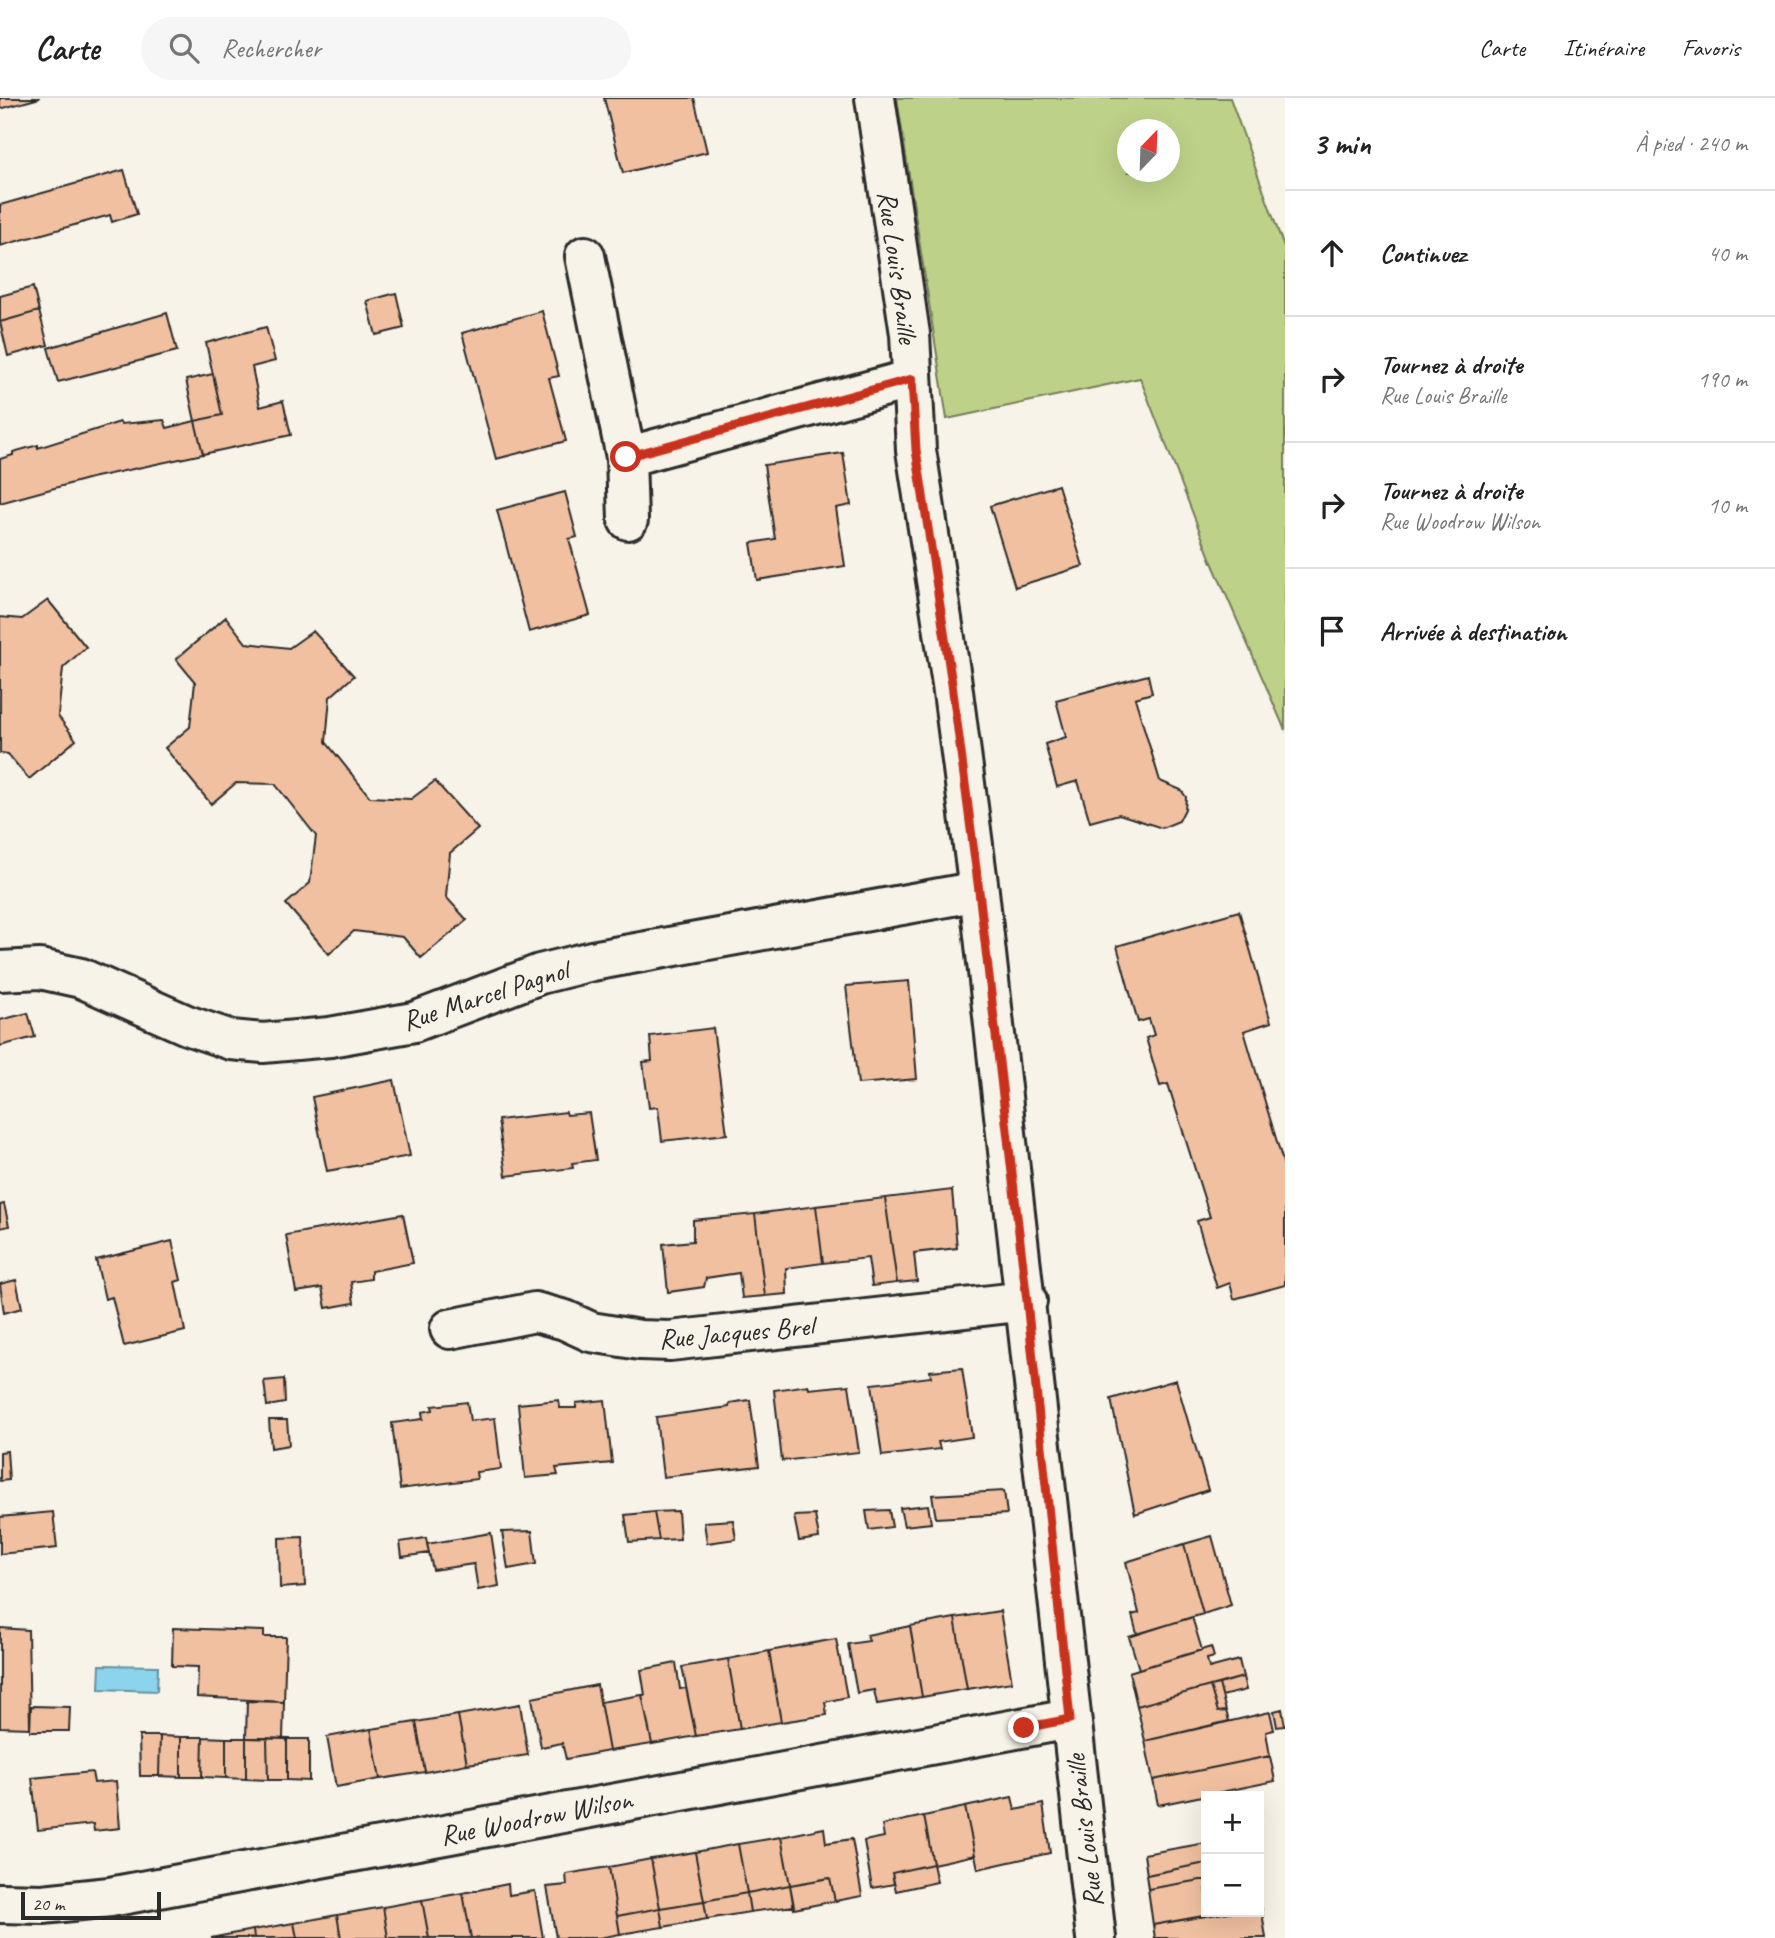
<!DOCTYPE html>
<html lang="fr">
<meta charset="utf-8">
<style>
:root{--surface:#fff;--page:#f6f6f6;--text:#222;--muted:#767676;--line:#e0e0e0}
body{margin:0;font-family:Caveat,sans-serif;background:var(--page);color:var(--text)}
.controls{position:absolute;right:21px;bottom:21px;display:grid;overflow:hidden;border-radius:0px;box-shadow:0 7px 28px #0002}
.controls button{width:63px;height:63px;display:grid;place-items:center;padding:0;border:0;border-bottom:2px solid var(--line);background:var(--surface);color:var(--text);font:35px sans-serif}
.compass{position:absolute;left:1117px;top:21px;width:63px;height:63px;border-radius:50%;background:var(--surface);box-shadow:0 7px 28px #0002;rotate:23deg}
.scale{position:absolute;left:21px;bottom:18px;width:140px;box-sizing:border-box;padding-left:7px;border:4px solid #2b2b2b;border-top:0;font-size:19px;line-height:24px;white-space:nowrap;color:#2b2b2b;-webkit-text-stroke:5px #f7f3e8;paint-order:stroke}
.stop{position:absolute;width:21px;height:21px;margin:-16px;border:5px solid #c8321e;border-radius:50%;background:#fff}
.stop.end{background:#c8321e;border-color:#fff;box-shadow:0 2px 7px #0008}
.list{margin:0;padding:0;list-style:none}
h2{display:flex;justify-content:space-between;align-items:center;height:91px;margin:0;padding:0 28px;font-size:30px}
h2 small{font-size:23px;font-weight:400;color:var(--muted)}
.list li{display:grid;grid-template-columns:46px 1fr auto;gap:21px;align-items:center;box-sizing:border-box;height:126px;padding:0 28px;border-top:2px solid var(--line)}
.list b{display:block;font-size:26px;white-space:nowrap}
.list p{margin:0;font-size:23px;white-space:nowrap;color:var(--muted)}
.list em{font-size:23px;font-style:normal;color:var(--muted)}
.icon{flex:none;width:38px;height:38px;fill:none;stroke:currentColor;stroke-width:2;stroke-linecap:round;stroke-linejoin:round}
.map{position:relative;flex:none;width:1285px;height:1840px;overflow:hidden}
header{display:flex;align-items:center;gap:42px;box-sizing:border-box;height:98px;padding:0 35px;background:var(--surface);border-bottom:2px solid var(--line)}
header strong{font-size:33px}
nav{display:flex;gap:38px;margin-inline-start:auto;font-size:24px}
.search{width:490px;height:63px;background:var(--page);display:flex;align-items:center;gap:18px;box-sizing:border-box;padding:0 24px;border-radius:38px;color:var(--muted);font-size:26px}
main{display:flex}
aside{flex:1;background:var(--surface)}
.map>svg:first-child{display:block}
.green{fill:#bdd288;stroke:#747e5a;stroke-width:2;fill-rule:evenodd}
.water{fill:#8bd4ec;stroke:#65909f;stroke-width:2}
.building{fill:#f1c0a1;stroke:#2b2b2b;stroke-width:2}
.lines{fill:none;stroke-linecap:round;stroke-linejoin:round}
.street-casing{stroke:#2b2b2b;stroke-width:44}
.street{stroke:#f7f3e8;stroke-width:38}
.route{stroke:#c8321e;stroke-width:9}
.labels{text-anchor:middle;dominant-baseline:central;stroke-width:6;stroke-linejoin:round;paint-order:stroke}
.street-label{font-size:28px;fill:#2b2b2b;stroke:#f7f3e8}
</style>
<header>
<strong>Carte</strong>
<div class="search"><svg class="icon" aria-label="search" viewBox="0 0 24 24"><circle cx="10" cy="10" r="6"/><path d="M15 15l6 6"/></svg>Rechercher</div>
<nav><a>Carte</a><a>Itinéraire</a><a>Favoris</a></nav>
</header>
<main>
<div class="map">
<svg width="1285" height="1840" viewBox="0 0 1285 1840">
<rect width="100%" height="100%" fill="#f7f3e8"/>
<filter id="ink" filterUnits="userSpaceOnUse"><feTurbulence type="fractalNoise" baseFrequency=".0143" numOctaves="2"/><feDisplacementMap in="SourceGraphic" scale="14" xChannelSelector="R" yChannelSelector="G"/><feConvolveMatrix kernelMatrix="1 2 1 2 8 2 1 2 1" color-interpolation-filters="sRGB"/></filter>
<g filter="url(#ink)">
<path class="green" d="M 897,0 L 1230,0 L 1285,152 L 1285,632 L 1211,462 L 1140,280 L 947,321 ZM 1128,32 L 1170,32 L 1170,74 L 1128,74 Z"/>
<path class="water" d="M 100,1567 L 158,1568 L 157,1593 L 99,1591 Z"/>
<path class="building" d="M 0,0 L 40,0 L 0,11 Z
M 604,0 L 694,0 L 707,54 L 623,75 Z
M 124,72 L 137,116 L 112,124 L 110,117 L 0,148 L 0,107 Z
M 33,189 L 39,213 L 0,224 L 0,198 Z
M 396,195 L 404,230 L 376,237 L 367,203 Z
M 39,213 L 48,247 L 8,258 L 0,224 Z
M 542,213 L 559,278 L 549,280 L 566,343 L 496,361 L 462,235 Z
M 167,215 L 177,253 L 58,284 L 48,250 Z
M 266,229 L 275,263 L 252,269 L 260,309 L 283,303 L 291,337 L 203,356 L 195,323 L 222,317 L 206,245 Z
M 213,276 L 222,317 L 195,323 L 186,282 Z
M 164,322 L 167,330 L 195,323 L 203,356 L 91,380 L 0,405 L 0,361 L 13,357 L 13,354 L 38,347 L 38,350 L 120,324 L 121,326 Z
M 843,355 L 851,407 L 836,410 L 845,468 L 757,482 L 751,445 L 775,441 L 764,367 Z
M 1058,387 L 1083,468 L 1015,489 L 990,408 Z
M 565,394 L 577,439 L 569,441 L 590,517 L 529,534 L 497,412 Z
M 48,502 L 86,549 L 63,570 L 58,618 L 76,642 L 29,681 L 8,656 L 0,655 L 0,519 L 22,521 Z
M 226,519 L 246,545 L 289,550 L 313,533 L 354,578 L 330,599 L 326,644 L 370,699 L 411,701 L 435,683 L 478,731 L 450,755 L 446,799 L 467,822 L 421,860 L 403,839 L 354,833 L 329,856 L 286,806 L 310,785 L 316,738 L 275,686 L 236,685 L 211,706 L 165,650 L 190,629 L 195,584 L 176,561 Z
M 1148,577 L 1152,595 L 1135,600 L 1160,683 L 1181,692 L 1186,699 L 1185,711 L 1179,723 L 1162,730 L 1119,716 L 1090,724 L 1078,683 L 1057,689 L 1045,646 L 1066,639 L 1056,602 Z
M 1239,813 L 1271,924 L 1244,933 L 1285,1071 L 1285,1187 L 1234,1201 L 1230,1185 L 1217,1190 L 1197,1123 L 1210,1119 L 1168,986 L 1160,988 L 1146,940 L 1154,937 L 1149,921 L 1138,924 L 1117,848 Z
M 909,883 L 917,981 L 858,986 L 846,888 Z
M 28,915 L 35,939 L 0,948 L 0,922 Z
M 713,930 L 727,1036 L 662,1043 L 658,1009 L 649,1010 L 643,964 L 652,963 L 650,938 Z
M 394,982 L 410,1058 L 327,1073 L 312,999 Z
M 566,1014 L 567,1017 L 589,1015 L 596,1062 L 572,1065 L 573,1070 L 506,1078 L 498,1022 Z
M 952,1092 L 957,1150 L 914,1155 L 917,1183 L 897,1185 L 885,1100 Z
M 885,1100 L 897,1185 L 872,1188 L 868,1160 L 823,1165 L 816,1108 Z
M 4,1106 L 9,1128 L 0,1130 L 0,1107 Z
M 816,1108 L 823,1165 L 786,1170 L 787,1196 L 765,1198 L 755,1116 Z
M 403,1116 L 413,1165 L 371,1173 L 371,1181 L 351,1184 L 354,1205 L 326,1210 L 322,1190 L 296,1194 L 286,1137 Z
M 755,1116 L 765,1198 L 742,1200 L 739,1175 L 706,1180 L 704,1189 L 668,1194 L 663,1146 L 693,1143 L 693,1122 Z
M 172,1143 L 181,1182 L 175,1184 L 185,1233 L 124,1248 L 112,1199 L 105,1201 L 96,1162 Z
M 16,1182 L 22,1210 L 4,1215 L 0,1186 Z
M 962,1270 L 972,1339 L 938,1344 L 940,1351 L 882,1358 L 872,1286 L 931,1279 L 930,1273 Z
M 284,1281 L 285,1305 L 267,1308 L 264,1283 Z
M 1176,1282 L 1208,1392 L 1135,1416 L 1111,1301 Z
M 808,1287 L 809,1291 L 849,1287 L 859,1354 L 782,1363 L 774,1292 Z
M 559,1302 L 560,1310 L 576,1310 L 576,1305 L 605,1302 L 612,1365 L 556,1370 L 558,1377 L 525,1380 L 518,1306 Z
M 750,1302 L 759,1368 L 663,1379 L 656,1319 L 729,1309 L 730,1305 Z
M 467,1304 L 470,1323 L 495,1320 L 501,1371 L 476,1374 L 477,1381 L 400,1391 L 392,1325 L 423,1321 L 422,1314 L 433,1312 L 432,1308 Z
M 269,1322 L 287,1322 L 289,1347 L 271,1350 Z
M 7,1353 L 9,1382 L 0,1383 L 0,1354 Z
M 1004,1393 L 1007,1416 L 936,1420 L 932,1397 Z
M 928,1407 L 931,1425 L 904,1428 L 900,1410 Z
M 889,1412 L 892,1429 L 869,1432 L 866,1413 Z
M 678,1413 L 680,1441 L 659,1442 L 654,1414 Z
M 53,1414 L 57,1450 L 0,1456 L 0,1419 Z
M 654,1414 L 659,1442 L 629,1444 L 625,1417 Z
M 815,1417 L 819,1440 L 799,1443 L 794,1418 Z
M 733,1422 L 736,1441 L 707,1445 L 704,1424 Z
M 532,1433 L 536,1466 L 508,1471 L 502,1434 Z
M 491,1435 L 499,1488 L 478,1492 L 474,1466 L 433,1472 L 427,1446 Z
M 1212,1438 L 1231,1507 L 1203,1516 L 1184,1446 Z
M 303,1439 L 305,1488 L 280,1490 L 279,1440 Z
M 426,1440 L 429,1455 L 402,1459 L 400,1444 Z
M 1184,1446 L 1203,1516 L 1137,1536 L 1132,1517 L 1139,1515 L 1126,1464 Z
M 1000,1513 L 1012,1584 L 967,1591 L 955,1520 Z
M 1192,1519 L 1202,1552 L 1139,1571 L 1129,1539 Z
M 955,1520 L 967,1591 L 922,1599 L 910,1528 Z
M 910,1528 L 922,1599 L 877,1606 L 874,1592 L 857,1595 L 848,1546 L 869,1543 L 867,1537 Z
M 0,1530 L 28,1532 L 30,1630 L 0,1629 Z
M 173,1530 L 264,1533 L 264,1539 L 286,1539 L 284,1604 L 197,1599 L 198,1569 L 172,1568 Z
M 836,1541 L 847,1599 L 825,1604 L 827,1617 L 781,1624 L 769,1553 Z
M 1211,1549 L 1214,1559 L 1207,1561 L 1209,1570 L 1239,1562 L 1243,1579 L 1137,1608 L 1129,1574 Z
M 769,1553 L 781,1624 L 740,1631 L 728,1561 Z
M 728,1561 L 740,1631 L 696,1638 L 682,1569 Z
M 676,1565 L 680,1591 L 686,1590 L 696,1638 L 652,1646 L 642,1597 L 645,1597 L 641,1572 Z
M 1243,1579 L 1246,1592 L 1222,1598 L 1219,1586 Z
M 1219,1586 L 1226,1613 L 1218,1614 L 1210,1588 Z
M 597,1587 L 609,1653 L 566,1661 L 562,1645 L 541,1649 L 532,1600 Z
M 1210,1588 L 1218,1614 L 1226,1613 L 1229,1623 L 1145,1643 L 1137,1608 Z
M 642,1597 L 652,1646 L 609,1653 L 600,1604 Z
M 247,1603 L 284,1604 L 283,1641 L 246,1640 Z
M 520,1606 L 528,1657 L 467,1666 L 458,1617 Z
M 31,1608 L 70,1609 L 69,1633 L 30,1633 Z
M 1282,1611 L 1285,1628 L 1277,1629 L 1274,1613 Z
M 1270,1614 L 1274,1632 L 1266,1634 L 1270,1658 L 1153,1682 L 1145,1643 Z
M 458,1617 L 467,1666 L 425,1674 L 416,1624 Z
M 416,1624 L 425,1674 L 380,1681 L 371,1631 Z
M 371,1631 L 380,1681 L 336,1689 L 327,1639 Z
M 139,1638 L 160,1638 L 159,1678 L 140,1678 Z
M 160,1638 L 181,1639 L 181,1679 L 159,1678 Z
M 181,1639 L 203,1639 L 202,1679 L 181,1679 Z
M 203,1639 L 226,1640 L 226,1680 L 202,1679 Z
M 226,1640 L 246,1640 L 246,1681 L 226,1680 Z
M 246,1640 L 267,1640 L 268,1682 L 246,1681 Z
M 267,1640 L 287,1641 L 287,1682 L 268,1682 Z
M 287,1641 L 309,1641 L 309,1683 L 287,1682 Z
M 1270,1658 L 1275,1683 L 1158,1707 L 1153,1682 Z
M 92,1674 L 94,1685 L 116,1683 L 120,1730 L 94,1733 L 93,1726 L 38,1732 L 32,1680 Z
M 1012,1699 L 1015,1712 L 1043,1706 L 1050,1755 L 978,1771 L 965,1709 Z
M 965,1709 L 975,1757 L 933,1766 L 924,1718 Z
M 924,1718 L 933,1766 L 892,1775 L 894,1786 L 872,1790 L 864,1743 L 884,1739 L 882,1727 Z
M 824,1730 L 826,1745 L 852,1741 L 862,1798 L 835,1803 L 830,1780 L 790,1787 L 781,1739 Z
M 781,1739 L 790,1787 L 747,1795 L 738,1746 Z
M 1206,1745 L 1206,1765 L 1147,1777 L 1144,1756 Z
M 738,1746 L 747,1795 L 704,1803 L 695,1754 Z
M 695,1754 L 704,1803 L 660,1810 L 651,1761 Z
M 651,1761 L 660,1810 L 617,1818 L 609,1769 Z
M 1206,1765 L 1206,1781 L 1148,1791 L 1146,1777 Z
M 933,1766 L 937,1784 L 896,1793 L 892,1775 Z
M 609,1769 L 620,1836 L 599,1840 L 556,1840 L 547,1789 L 567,1787 L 566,1776 Z
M 830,1780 L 835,1803 L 794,1811 L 790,1787 Z
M 1206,1781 L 1206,1814 L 1214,1816 L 1153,1827 L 1148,1791 Z
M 508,1786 L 509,1797 L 535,1793 L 543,1840 L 471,1840 L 463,1795 Z
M 790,1787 L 794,1808 L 750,1814 L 747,1795 Z
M 463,1795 L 471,1840 L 429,1840 L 422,1802 Z
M 747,1795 L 750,1814 L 707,1821 L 704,1803 Z
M 422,1802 L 429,1840 L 388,1840 L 383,1809 Z
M 704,1803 L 707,1821 L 663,1829 L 660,1810 Z
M 1261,1808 L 1266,1840 L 1155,1840 L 1153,1827 L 1229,1814 L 1259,1814 Z
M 383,1809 L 388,1840 L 341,1840 L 337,1817 Z
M 660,1810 L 663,1829 L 620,1836 L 617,1818 Z
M 337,1817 L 341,1840 L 297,1840 L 294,1825 Z
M 294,1825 L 297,1840 L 254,1840 L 253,1832 Z
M 253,1832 L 254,1840 L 211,1840 L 231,1836 Z"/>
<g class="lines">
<defs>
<path id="street" d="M 875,0 L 910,236 L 916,352 L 952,586 L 979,793 L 1096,1840
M 585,158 L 626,359 L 628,422
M 626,359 L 912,281
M 0,873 L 40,871 L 81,880 L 187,927 L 231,942 L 263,945 L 330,939 L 414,924 L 540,876 L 592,863 L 979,793
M 450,1231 L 535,1214 L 565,1222 L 591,1234 L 640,1242 L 670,1243 L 1027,1203
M 0,1805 L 43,1806 L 110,1799 L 1070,1621"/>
</defs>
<use href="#street" class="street-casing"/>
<use href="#street" class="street"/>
</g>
</g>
<g class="lines" filter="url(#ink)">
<path class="route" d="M 626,359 L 912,281 L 916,352 L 952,586 L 979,793 L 1027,1203 L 1070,1621 L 1024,1630"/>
</g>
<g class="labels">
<g class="street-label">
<text transform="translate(898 169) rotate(82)">Rue Louis Braille</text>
<text transform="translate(485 897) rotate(-18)">Rue Marcel Pagnol</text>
<text transform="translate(736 1234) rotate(-5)">Rue Jacques Brel</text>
<text transform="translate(536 1719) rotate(-11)">Rue Woodrow Wilson</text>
<text transform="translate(1084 1733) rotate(-97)">Rue Louis Braille</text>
</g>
</g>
</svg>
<div class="controls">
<button>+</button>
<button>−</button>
</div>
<svg class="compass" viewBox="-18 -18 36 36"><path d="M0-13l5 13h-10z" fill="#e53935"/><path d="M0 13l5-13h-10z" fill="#767676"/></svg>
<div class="scale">20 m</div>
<div class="stop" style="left:626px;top:359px"></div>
<div class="stop end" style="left:1024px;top:1630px"></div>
</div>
<aside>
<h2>3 min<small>À pied · 240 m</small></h2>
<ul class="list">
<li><svg class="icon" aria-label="ahead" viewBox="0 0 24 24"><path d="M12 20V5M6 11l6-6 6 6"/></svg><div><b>Continuez</b></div><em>40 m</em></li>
<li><svg class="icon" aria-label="right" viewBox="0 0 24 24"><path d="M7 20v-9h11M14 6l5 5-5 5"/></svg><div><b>Tournez à droite</b><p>Rue Louis Braille</p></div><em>190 m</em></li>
<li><svg class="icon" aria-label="right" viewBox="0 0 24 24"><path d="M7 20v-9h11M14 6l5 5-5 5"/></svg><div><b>Tournez à droite</b><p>Rue Woodrow Wilson</p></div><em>10 m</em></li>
<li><svg class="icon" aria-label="arrive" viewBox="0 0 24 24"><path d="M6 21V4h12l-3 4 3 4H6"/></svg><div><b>Arrivée à destination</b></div></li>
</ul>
</aside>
</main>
